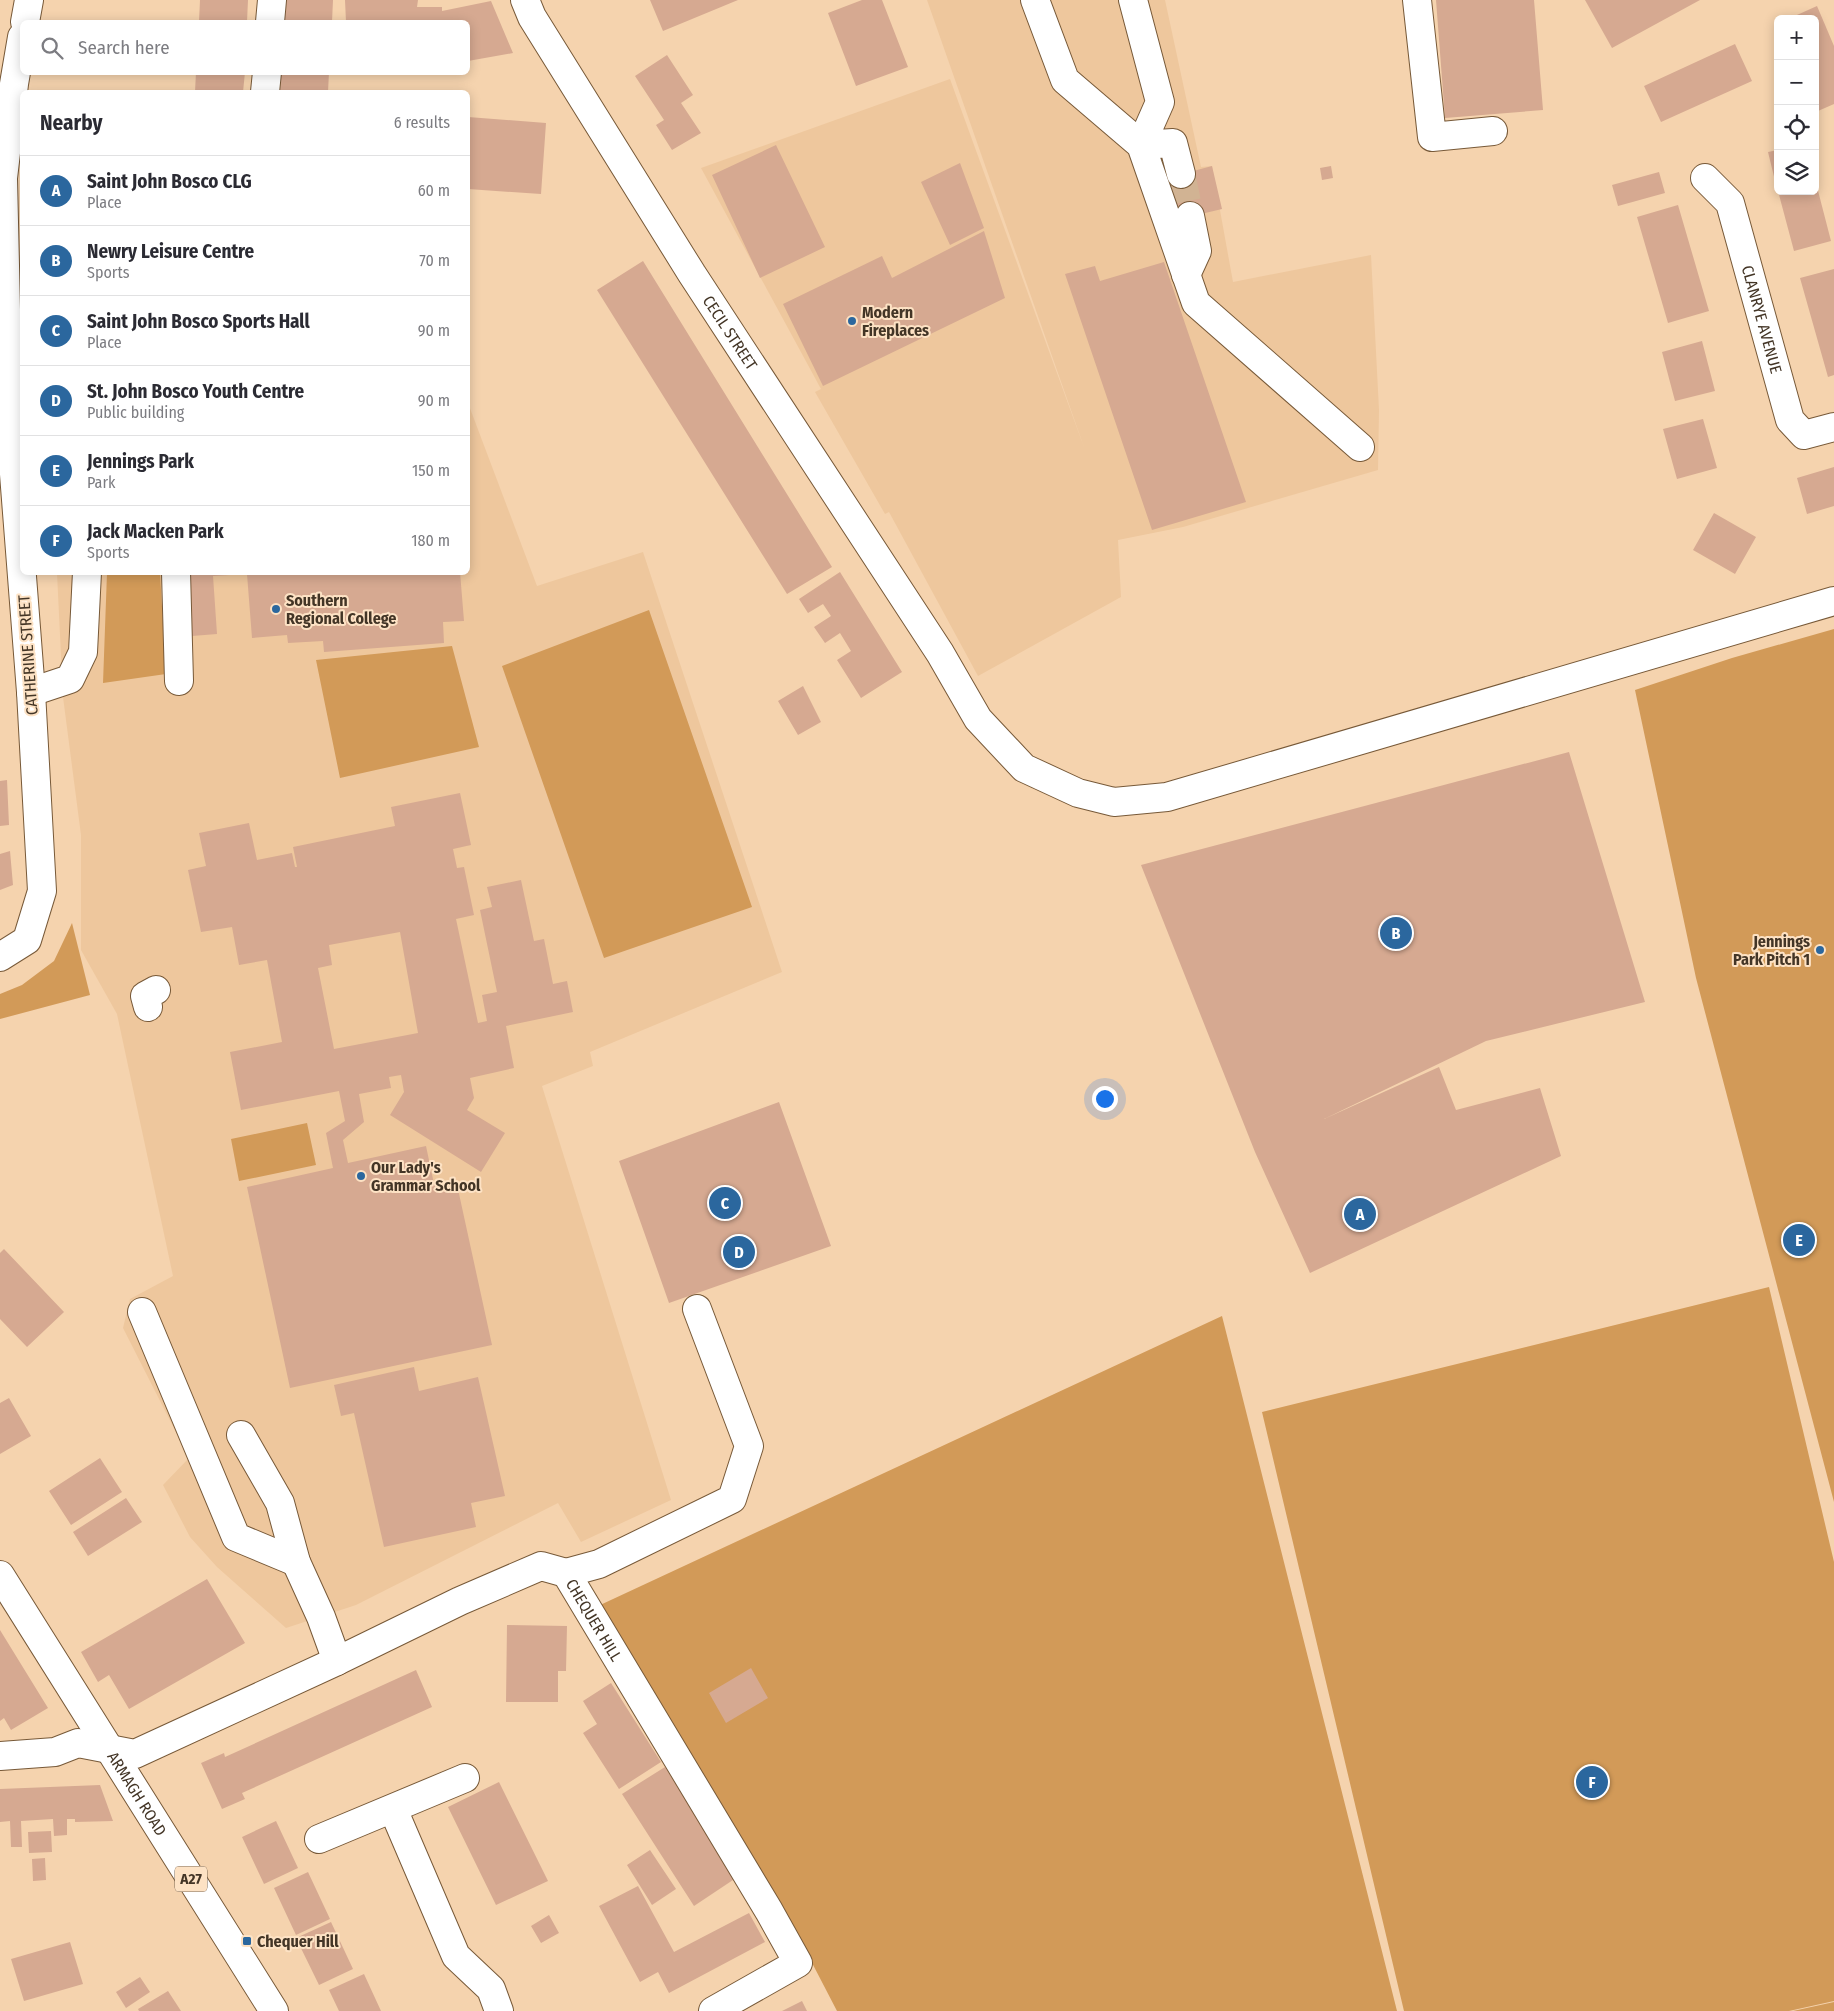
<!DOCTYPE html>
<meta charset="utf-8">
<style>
:root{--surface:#fff;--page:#f2f2f3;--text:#2b2b33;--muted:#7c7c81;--line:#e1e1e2;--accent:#2b679e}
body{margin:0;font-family:"Fira Sans Condensed",sans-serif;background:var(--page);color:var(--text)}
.controls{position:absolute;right:15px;top:15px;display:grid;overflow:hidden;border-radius:8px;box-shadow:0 2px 12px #0003}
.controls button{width:45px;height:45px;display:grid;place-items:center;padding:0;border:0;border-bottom:1px solid var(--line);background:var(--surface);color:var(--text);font:25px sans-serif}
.you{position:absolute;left:1104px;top:1098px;width:18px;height:18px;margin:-12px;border:4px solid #fff;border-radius:50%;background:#1a73e8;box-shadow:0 0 0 8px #1a73e833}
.badge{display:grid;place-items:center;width:32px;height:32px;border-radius:50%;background:var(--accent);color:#fff;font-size:16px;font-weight:700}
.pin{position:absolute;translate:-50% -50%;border:2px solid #fff;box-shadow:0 1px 5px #0006}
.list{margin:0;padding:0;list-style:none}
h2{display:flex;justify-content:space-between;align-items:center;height:65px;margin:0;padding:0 20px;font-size:21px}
h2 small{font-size:16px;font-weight:400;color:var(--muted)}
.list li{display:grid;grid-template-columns:32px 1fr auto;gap:15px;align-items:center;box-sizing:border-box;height:70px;padding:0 20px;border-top:1px solid var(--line)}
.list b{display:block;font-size:19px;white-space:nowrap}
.list p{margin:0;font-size:16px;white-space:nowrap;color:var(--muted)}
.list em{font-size:16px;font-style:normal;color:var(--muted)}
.icon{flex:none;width:28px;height:28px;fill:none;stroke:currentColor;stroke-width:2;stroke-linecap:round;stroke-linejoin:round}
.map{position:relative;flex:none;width:1834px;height:2011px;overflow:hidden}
.search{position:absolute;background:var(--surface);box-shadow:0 2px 12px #0003;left:20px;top:20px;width:450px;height:55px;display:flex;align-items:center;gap:12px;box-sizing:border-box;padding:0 18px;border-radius:8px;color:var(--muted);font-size:19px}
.panel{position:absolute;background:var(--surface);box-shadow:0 2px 12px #0003;left:20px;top:90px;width:450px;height:485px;border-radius:8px}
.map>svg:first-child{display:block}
.built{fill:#eec79d}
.green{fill:#d29a58}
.building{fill:#d6a991;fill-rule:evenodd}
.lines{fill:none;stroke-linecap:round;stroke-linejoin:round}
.minor-tunnel{stroke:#d1b393;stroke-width:28;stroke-dasharray:28 14;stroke-linecap:butt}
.minor-casing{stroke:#775938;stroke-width:30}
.major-casing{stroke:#775938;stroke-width:30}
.minor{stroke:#fff;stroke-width:28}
.major{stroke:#fff;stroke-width:28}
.poi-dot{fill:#2b679e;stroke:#fde2c4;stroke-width:2}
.labels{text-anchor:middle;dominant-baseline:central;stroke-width:4;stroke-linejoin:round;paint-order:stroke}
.shield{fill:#fde2c4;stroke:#7b6955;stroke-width:1}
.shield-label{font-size:15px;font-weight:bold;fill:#433526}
.poi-label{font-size:16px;font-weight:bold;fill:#433526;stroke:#fde2c4;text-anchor:start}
.street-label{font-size:16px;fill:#433526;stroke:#fde2c4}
</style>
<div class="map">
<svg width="1834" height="2011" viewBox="0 0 1834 2011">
<rect width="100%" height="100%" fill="#f5d3ae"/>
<path class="built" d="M 927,0 L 1165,0 L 1201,167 L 1212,166 L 1233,282 L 1371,255 L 1379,410 L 1378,470 L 1183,527 L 1118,540 L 1121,597 L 978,676 L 889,512 L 885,514 L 815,392 L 821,389 L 701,168 L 950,79 L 1085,450 Z
M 468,403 L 537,586 L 643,552 L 782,972 L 590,1052 L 593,1066 L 542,1086 L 671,1500 L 581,1542 L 558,1503 L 356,1605 L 286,1628 L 217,1567 L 190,1537 L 163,1485 L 189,1458 L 123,1328 L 130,1299 L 173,1276 L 117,1014 L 81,950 L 81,835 L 63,697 L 57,573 L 468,572 Z"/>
<path class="green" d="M 107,573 L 160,573 L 166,674 L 103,683 Z
M 649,610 L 752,907 L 604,958 L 502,666 Z
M 1834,629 L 1834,1502 L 1696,978 L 1635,690 L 1732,658 Z
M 452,646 L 479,747 L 340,778 L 316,660 Z
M 72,923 L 90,995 L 0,1019 L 0,994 L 22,985 L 54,961 Z
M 307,1123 L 316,1165 L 239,1181 L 231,1139 Z
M 1769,1287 L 1834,1562 L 1834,2001 L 1789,2011 L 1404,2011 L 1262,1412 Z
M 1222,1316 L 1397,2011 L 837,2011 L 810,1959 L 598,1606 Z
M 1834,2002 L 1834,2011 L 1793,2011 Z"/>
<path class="building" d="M 200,0 L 248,0 L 247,22 L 199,22 Z
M 286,0 L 333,0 L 332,22 L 284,22 Z
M 345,0 L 418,0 L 417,7 L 442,7 L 442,11 L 491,1 L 513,53 L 468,61 L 468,22 L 346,22 Z
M 650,0 L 738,0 L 663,31 Z
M 862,0 L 882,0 L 908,67 L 856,86 L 828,13 Z
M 1436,0 L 1534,0 L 1543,110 L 1445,118 Z
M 1585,0 L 1700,0 L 1612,48 Z
M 1817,6 L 1834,46 L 1834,104 L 1818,111 L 1815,104 L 1815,19 L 1788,19 Z
M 1735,44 L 1752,81 L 1661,122 L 1644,86 Z
M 667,55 L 693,95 L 681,103 L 701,133 L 672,150 L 656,125 L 664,120 L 635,76 Z
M 196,72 L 245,72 L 243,92 L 195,92 Z
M 281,72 L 329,72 L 328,92 L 280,92 Z
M 468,117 L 546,123 L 541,194 L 468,189 Z
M 776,145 L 825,247 L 760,278 L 712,175 Z
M 1778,150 L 1778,188 L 1777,189 L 1768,152 Z
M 960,163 L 984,228 L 950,245 L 921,182 Z
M 1212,166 L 1222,209 L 1180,219 L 1171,177 Z
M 1331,166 L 1333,178 L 1322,180 L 1320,168 Z
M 1659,172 L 1665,193 L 1618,206 L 1612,185 Z
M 1816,183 L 1831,241 L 1794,251 L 1778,191 L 1815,191 Z
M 1678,205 L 1709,311 L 1668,323 L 1637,217 Z
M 984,231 L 1005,298 L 823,386 L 783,304 L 882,256 L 892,278 Z
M 643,261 L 832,567 L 787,594 L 597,290 Z
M 1164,262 L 1246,502 L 1152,530 L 1065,274 L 1095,266 L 1100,281 Z
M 1834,269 L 1834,375 L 1828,377 L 1800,278 Z
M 1702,341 L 1715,391 L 1675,401 L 1662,352 Z
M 1703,419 L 1717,468 L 1677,479 L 1663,429 Z
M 1834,467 L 1834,506 L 1807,514 L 1797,478 Z
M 1714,513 L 1756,537 L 1735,574 L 1693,550 Z
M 187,572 L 460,572 L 464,621 L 443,622 L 444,643 L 324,652 L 323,641 L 288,643 L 287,635 L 252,638 L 247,574 L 213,576 L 217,634 L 192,636 Z
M 840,572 L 902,672 L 861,698 L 837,660 L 851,651 L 840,633 L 825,643 L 814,627 L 831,616 L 823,604 L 808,613 L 799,599 Z
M 803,686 L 821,722 L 798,735 L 778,701 Z
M 1569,752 L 1645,1002 L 1486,1041 L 1324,1119 L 1439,1067 L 1456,1110 L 1540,1088 L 1561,1156 L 1310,1273 L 1255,1152 L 1141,865 Z
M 7,780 L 9,825 L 0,826 L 0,781 Z
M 460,793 L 471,845 L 453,849 L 457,868 L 464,867 L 474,915 L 456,919 L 478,1023 L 487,1021 L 482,995 L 497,992 L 480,910 L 492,907 L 487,887 L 521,880 L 534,941 L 544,939 L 553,984 L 567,981 L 573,1012 L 506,1026 L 514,1068 L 470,1078 L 474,1098 L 467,1110 L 505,1133 L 481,1172 L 390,1115 L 404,1092 L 401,1075 L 389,1077 L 391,1088 L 359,1094 L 364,1122 L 343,1140 L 348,1163 L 426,1146 L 434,1184 L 456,1180 L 492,1345 L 290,1388 L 247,1187 L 333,1168 L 326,1133 L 345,1121 L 339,1091 L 241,1110 L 230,1052 L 282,1042 L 267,960 L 239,965 L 232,927 L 201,932 L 188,870 L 206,866 L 199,833 L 249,823 L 257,860 L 292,853 L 295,867 L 297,867 L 293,847 L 395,826 L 391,807 ZM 400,932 L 418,1033 L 334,1049 L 318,968 L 332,965 L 329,945 Z
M 10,851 L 13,885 L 0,890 L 0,854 Z
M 779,1102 L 831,1246 L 669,1303 L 619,1161 Z
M 4,1249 L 64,1312 L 27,1347 L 0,1319 L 0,1253 Z
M 414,1367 L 419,1391 L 478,1377 L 505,1496 L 471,1503 L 476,1527 L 384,1547 L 354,1413 L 341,1416 L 334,1385 Z
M 9,1398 L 31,1436 L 0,1454 L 0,1403 Z
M 100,1458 L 122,1492 L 71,1525 L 49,1491 Z
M 126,1498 L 142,1522 L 88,1556 L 73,1532 Z
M 207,1579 L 245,1643 L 129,1709 L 109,1675 L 98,1682 L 81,1652 Z
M 507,1625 L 567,1626 L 566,1671 L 558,1671 L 558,1702 L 506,1702 Z
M 0,1630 L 48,1708 L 11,1730 L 4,1718 L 0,1721 Z
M 751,1668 L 768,1698 L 726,1723 L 709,1693 Z
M 416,1670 L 432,1707 L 242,1793 L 245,1799 L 222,1809 L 201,1763 L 224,1753 L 225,1757 Z
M 611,1683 L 661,1762 L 619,1789 L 583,1733 L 597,1724 L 583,1701 Z
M 665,1767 L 736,1878 L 694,1906 L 622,1794 Z
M 499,1782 L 548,1881 L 496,1905 L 448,1807 Z
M 100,1785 L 113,1821 L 75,1822 L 75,1819 L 67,1819 L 67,1835 L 54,1836 L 53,1819 L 21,1821 L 22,1847 L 11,1847 L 10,1821 L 0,1822 L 0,1789 Z
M 276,1821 L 298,1868 L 264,1884 L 242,1837 Z
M 51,1831 L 52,1852 L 29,1853 L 28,1832 Z
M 650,1850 L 676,1889 L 652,1905 L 627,1865 Z
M 45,1858 L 46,1880 L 33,1881 L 32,1859 Z
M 308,1872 L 330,1919 L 296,1935 L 274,1888 Z
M 638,1886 L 674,1952 L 749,1913 L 765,1942 L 669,1993 L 658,1972 L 640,1982 L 599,1906 Z
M 549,1915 L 559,1933 L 541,1943 L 531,1926 Z
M 331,1922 L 353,1969 L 319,1985 L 296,1938 Z
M 70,1942 L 83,1984 L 24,2001 L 11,1959 Z
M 364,1974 L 381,2011 L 339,2011 L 329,1990 Z
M 140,1977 L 150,1992 L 126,2008 L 116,1992 Z
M 168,1991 L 181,2011 L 139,2011 L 138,2009 Z
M 802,2001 L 807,2011 L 782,2011 Z"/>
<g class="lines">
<path class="minor-tunnel" d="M 1181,174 L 1190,216"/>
<defs>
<g id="minor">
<path id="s1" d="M 525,0 L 532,17 L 692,274 L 940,653 L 978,719 L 1024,768 L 1078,793 L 1114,802 L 1167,797 L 1834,601"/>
<path d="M 1035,0 L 1065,80 L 1141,145 L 1196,303 L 1360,447"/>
<path d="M 1133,0 L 1160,102 L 1141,145 L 1173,143 L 1181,174"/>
<path d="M 1417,0 L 1432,137 L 1493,131"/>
<path d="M 25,22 L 29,0"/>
<path d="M 270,22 L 272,0"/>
<path d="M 265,92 L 267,72"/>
<path id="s2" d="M 1705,178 L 1730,203 L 1790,420 L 1804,435 L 1834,427"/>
<path d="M 1186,275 L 1197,251 L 1190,216"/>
<path d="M 176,572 L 179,681"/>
<path d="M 31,692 L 70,679 L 83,652 L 87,572"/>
<path d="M 0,957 L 27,940 L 42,891 L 31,692 L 8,397 L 3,178 L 14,84 L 22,37"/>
<path d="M 148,1007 L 145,996 L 156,990"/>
<path d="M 142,1312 L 236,1537 L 296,1562"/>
<path d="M 241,1435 L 280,1503 L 296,1562 L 321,1617 L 337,1661"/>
<path d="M 566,1573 L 599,1564 L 732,1499 L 749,1446 L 697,1309"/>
<path id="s3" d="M 0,1756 L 55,1752 L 78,1743 L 135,1754 L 337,1661 L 460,1601 L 541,1566 L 566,1573 L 769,1911 L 798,1963 L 713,2011"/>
<path d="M 393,1809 L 456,1956 L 491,1989 L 499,2011"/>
<path d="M 319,1839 L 465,1778"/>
</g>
<g id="major">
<path id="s4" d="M 0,1575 L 274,2011"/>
</g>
</defs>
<use href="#minor" class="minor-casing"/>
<use href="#major" class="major-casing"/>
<use href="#minor" class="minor"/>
<use href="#major" class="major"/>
</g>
<g class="poi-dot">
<circle cx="852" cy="321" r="5"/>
<circle cx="276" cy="609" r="5"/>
<circle cx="1820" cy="950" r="5"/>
<circle cx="361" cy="1176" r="5"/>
<rect x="242" y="1936" width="10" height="10" rx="2.5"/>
</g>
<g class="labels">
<rect class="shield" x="175" y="1866.5" width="32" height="25" rx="4"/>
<g class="shield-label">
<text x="191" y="1879">A27</text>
</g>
<g class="poi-label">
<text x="862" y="312">Modern<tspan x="862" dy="18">Fireplaces</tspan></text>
<text x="286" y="600">Southern<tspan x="286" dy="18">Regional College</tspan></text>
<text x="1810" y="941" text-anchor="end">Jennings<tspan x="1810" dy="18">Park Pitch 1</tspan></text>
<text x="371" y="1167">Our Lady's<tspan x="371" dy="18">Grammar School</tspan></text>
<text x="257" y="1941">Chequer Hill</text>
</g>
<g class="street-label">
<text stroke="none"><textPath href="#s2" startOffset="156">CLANRYE AVENUE</textPath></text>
<text stroke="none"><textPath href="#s1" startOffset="391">CECIL STREET</textPath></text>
<text transform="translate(28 655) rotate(-94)">CATHERINE STREET</text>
<text stroke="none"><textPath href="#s3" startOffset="666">CHEQUER HILL</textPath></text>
<text stroke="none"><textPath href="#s4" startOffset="258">ARMAGH ROAD</textPath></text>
</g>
</g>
</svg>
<div class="controls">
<button>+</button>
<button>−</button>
<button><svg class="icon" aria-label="locate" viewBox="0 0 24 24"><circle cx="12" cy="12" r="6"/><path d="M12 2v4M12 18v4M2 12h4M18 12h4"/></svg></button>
<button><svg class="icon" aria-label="layers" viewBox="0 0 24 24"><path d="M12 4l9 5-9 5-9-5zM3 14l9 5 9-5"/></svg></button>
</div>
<div class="you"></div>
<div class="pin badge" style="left:1360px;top:1214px">A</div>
<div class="pin badge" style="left:1396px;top:933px">B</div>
<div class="pin badge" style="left:725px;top:1203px">C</div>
<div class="pin badge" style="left:739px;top:1252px">D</div>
<div class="pin badge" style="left:1799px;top:1240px">E</div>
<div class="pin badge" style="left:1592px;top:1782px">F</div>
<div class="search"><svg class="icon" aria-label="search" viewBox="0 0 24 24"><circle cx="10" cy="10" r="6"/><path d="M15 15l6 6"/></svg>Search here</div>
<section class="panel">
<h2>Nearby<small>6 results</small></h2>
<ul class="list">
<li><span class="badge">A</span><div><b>Saint John Bosco CLG</b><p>Place</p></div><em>60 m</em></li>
<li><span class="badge">B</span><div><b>Newry Leisure Centre</b><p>Sports</p></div><em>70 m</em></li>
<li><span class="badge">C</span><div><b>Saint John Bosco Sports Hall</b><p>Place</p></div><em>90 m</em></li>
<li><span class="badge">D</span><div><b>St. John Bosco Youth Centre</b><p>Public building</p></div><em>90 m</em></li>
<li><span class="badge">E</span><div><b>Jennings Park</b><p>Park</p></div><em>150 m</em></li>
<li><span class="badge">F</span><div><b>Jack Macken Park</b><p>Sports</p></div><em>180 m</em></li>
</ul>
</section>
</div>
